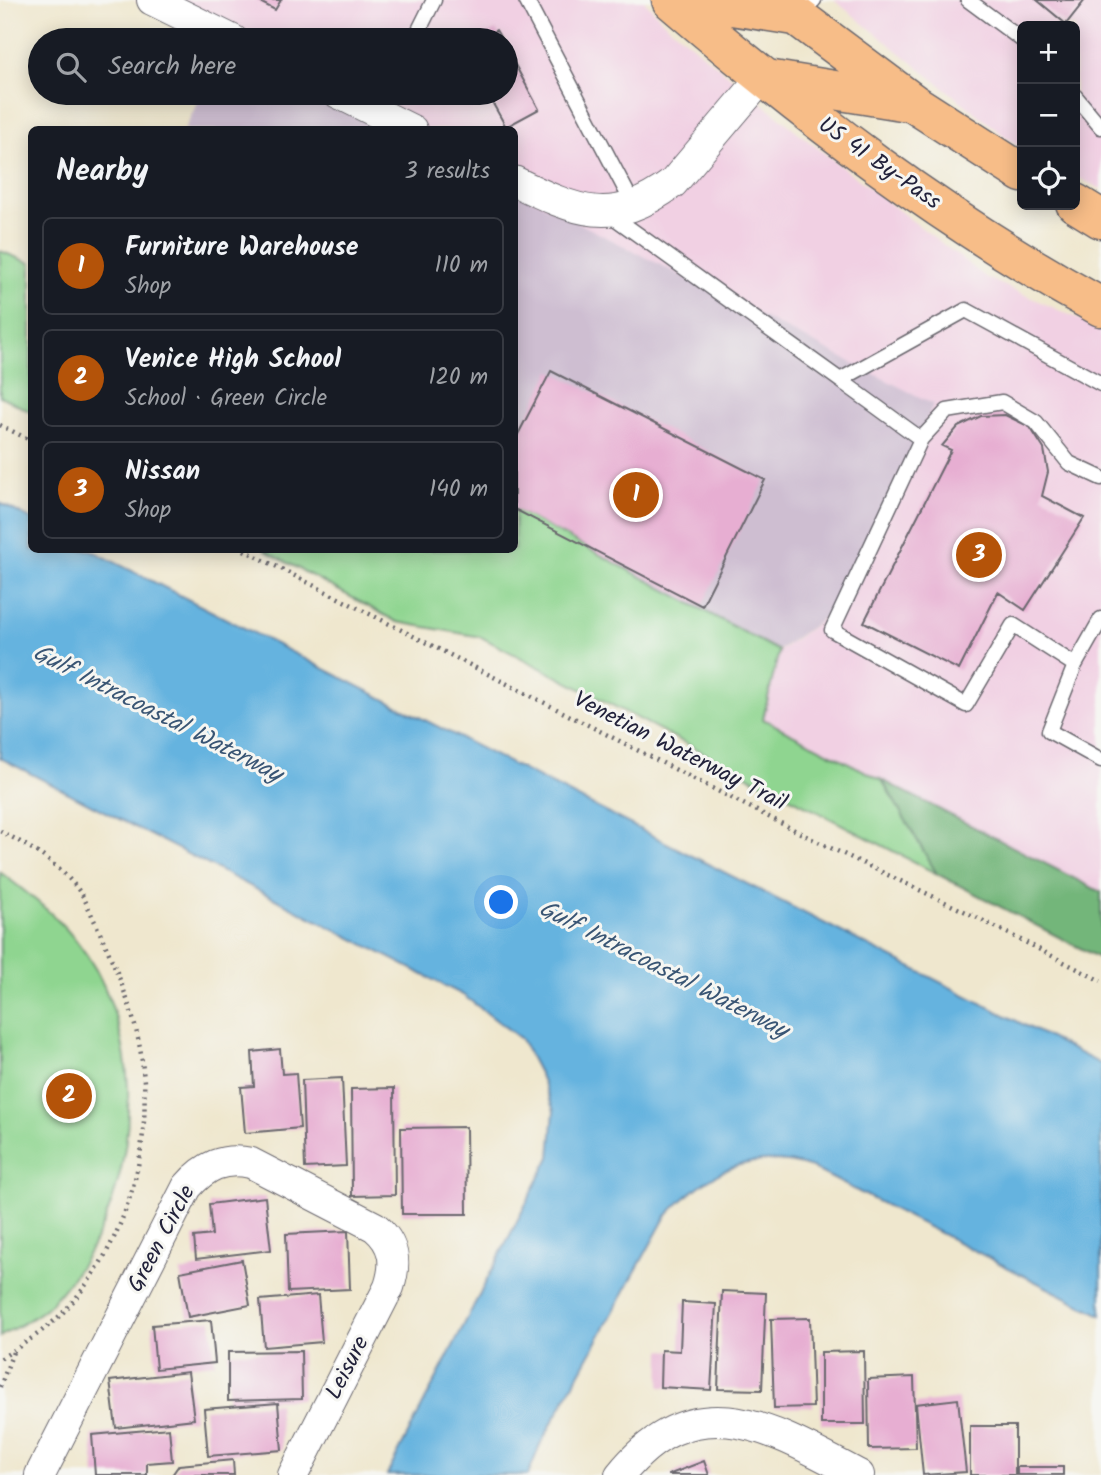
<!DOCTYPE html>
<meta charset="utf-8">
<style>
:root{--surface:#171b24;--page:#20242c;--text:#f1f3f6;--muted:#9ea1a6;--line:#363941;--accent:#b45309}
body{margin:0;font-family:Kalam,sans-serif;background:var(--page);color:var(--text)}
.controls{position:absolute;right:21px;top:21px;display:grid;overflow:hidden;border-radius:10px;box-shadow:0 4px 18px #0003}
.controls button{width:63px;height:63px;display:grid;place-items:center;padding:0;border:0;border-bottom:2px solid var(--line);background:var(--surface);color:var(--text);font:35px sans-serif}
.you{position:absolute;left:502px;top:903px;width:24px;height:24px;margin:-18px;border:5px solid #fff;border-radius:50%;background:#1a73e8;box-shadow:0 0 0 10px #1a73e833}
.badge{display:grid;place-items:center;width:46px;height:46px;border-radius:50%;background:var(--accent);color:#fff;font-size:23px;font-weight:700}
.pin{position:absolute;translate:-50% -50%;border:4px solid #fff;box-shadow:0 2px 7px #0006}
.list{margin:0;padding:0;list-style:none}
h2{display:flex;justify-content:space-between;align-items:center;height:91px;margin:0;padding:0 28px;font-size:30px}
h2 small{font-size:23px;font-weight:400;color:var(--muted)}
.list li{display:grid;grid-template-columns:46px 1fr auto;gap:21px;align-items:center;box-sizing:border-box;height:98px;margin:0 14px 14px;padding:0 14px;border:2px solid var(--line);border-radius:10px}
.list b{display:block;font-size:26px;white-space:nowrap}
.list p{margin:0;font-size:23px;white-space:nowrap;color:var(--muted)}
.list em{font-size:23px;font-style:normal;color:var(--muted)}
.icon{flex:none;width:38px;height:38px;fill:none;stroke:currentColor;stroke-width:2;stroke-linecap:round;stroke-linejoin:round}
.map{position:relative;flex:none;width:1101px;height:1475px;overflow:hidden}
.search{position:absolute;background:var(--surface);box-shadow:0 4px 18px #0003;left:28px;top:28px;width:490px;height:77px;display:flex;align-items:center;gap:18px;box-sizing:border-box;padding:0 24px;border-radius:38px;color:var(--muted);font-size:26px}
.panel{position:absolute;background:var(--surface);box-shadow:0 4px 18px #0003;left:28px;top:126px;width:490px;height:427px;border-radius:10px}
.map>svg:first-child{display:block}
.built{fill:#f1d0e3}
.industrial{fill:#cebed1}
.green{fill:#8fd590;stroke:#587c66;stroke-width:2}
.forest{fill:#73b67a;stroke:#4a6c5a;stroke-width:2}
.water{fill:#65b3df;stroke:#446a8d;stroke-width:2}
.building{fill:#e7aed2}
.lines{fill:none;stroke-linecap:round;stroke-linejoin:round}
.lane-casing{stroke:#6a676e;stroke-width:17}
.street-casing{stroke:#6a676e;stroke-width:32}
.primary-casing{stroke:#6a676e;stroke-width:41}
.path{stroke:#6a676e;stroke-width:4.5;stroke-dasharray:2 5;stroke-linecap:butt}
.lane{stroke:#fff;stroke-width:14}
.street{stroke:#fff;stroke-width:30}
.primary{stroke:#f7bd88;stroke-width:38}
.labels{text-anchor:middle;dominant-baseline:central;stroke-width:6;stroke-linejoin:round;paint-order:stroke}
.street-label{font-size:23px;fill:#22223b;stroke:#f6f6f2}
.water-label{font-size:24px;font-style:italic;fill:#395574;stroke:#f6f6f2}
</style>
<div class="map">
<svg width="1101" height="1475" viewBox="0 0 1101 1475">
<rect width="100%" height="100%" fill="#f6f6f2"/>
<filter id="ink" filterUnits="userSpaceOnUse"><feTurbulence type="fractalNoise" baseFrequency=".0143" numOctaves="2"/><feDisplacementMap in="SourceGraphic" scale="14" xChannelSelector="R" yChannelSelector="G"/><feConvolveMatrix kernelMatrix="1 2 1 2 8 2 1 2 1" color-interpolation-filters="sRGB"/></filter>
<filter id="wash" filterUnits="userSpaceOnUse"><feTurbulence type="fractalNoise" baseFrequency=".00686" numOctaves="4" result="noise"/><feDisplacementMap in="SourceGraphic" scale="28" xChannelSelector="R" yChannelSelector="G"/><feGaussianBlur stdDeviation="1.57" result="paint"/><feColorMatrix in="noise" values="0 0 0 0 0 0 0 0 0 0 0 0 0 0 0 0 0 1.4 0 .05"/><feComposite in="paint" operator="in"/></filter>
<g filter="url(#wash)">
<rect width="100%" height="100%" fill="#efe7ce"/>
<path class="built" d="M 134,0 L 644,0 L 664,22 L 811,143 L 987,278 L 1101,329 L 1101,892 L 763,718 L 779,651 L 854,596 L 515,190 L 514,130 L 396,129 L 324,93 L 506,93 L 506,40 L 221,40 Z
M 834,0 L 1101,0 L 1101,189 L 1075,176 L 1075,26 L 1022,26 L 1022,150 Z"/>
<path class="industrial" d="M 202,93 L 324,93 L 396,130 L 184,130 Z
M 514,190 L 933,404 L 854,596 L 779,650 L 515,509 Z"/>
<path class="green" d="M 0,251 L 31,263 L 31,412 L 0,396 Z
M 515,509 L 779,651 L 763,719 L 882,780 L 937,874 L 481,637 L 397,622 L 264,550 L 514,550 Z
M 0,872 C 37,900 73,928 96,970 C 153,1077 133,1218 49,1305 C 36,1318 15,1327 0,1337 Z"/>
<path class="forest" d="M 882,780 L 1101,892 L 1101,959 L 937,874 Z"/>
<path class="water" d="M 0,503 L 31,519 L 32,550 L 91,550 L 1101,1064 L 1101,1315 L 812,1168 C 751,1148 709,1171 666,1216 L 540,1445 L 528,1475 L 387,1475 L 550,1157 L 554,1111 L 540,1075 L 521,1039 L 463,995 L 0,758 Z"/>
<g id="blocks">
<path class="building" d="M 256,0 L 281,0 L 275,10 Z
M 1037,0 L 1085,0 L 1066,24 Z
M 496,30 L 502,40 L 478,40 Z
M 506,48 L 539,109 L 506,127 L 487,93 L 506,93 Z
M 551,371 L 765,480 L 702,606 L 514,509 L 514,442 Z
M 1005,415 L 1030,427 L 1044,449 L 1048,472 L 1042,496 L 1084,518 L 1025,610 L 998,592 L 959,670 L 864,622 L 951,450 L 942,446 L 958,427 L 981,416 Z
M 280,1049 L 282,1074 L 296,1073 L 300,1128 L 245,1133 L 241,1087 L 254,1086 L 252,1052 Z
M 342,1078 L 346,1166 L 305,1168 L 302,1080 Z
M 394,1088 L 395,1195 L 352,1196 L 351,1089 Z
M 466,1127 L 467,1214 L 402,1214 L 401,1128 Z
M 265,1197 L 271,1250 L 196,1259 L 194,1237 L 212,1235 L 209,1204 Z
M 348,1231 L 350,1289 L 288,1292 L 286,1234 Z
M 242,1260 L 250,1305 L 188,1317 L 180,1272 Z
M 722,1291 L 766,1293 L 762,1390 L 718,1389 Z
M 318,1295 L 322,1342 L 264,1347 L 260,1300 Z
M 682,1302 L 716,1304 L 711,1390 L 660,1387 L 661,1350 L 680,1351 Z
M 810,1318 L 813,1407 L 774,1408 L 771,1319 Z
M 211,1320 L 215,1363 L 156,1369 L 152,1325 Z
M 301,1351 L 302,1399 L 228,1401 L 228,1352 Z
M 864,1351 L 865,1424 L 821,1424 L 821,1352 Z
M 188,1372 L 194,1419 L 116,1428 L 110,1381 Z
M 914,1377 L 916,1448 L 869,1449 L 868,1379 Z
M 958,1399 L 966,1472 L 923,1475 L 916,1404 Z
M 278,1403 L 282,1450 L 208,1456 L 204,1409 Z
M 970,1426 L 1015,1426 L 1015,1475 L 970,1475 Z
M 169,1428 L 172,1461 L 147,1463 L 147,1475 L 95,1475 L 92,1435 Z
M 233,1460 L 234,1475 L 172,1475 L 179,1465 Z
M 704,1461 L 709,1475 L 668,1475 Z
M 1017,1467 L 1063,1467 L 1063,1475 L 1017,1475 Z"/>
</g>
</g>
<g filter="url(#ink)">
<use href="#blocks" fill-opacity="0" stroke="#6a676e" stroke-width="2"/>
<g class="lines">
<defs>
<path id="lane" d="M 526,0 L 634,206
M 968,0 L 1022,40
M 796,15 L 814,0
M 414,40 L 434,0
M 1075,96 L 1101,127
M 378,113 L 388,93
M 608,213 L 840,380 L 966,310 L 1101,384
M 840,380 L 921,439 L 832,630 L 966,705 L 1013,625 L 1075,665 L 1101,619
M 921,439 L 947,411 L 1002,402 L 1036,422 L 1069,463 L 1101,478
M 1075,665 L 1049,731 L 1101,760"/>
<path id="street" d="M 152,0 L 233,40
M 338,93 L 412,130
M 514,181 C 576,211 612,229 673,183 L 762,78
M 40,1475 L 187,1187 C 205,1166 223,1157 251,1163 L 375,1227 C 395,1244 397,1263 389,1287 L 293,1475
M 620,1475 C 696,1380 773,1430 859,1475"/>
<path id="primary" d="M 671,0 C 805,115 945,222 1101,307
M 693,0 L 795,16
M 775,0 L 913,103 L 1022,173
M 767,79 L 908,102
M 1075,203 L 1101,219"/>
</defs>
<use href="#lane" class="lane-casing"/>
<use href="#street" class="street-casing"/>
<use href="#primary" class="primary-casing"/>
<path class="path" d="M 0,425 L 32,441
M 244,550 L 816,841 L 966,912 L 1101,981
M 0,831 C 33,848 64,867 84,898 C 105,944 129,993 139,1043 C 157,1135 131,1237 68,1307 C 50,1328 23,1344 0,1359
M 0,1387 L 13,1352"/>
<use href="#lane" class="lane"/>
<use href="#street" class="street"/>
<use href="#primary" class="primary"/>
</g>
</g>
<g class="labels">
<g class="street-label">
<text transform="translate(879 164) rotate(35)">US 41 By-Pass</text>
<text transform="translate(680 752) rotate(27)">Venetian Waterway Trail</text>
<text transform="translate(162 1239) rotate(-62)">Green Circle</text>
<text transform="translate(348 1368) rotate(-63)">Leisure</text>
</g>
<g class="water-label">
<text transform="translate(157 714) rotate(27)">Gulf Intracoastal Waterway</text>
<text transform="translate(663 970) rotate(27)">Gulf Intracoastal Waterway</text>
</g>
</g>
</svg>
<div class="controls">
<button>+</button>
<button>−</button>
<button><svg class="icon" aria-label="locate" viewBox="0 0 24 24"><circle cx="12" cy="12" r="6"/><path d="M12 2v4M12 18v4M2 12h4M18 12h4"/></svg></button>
</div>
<div class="you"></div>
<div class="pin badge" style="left:636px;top:495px">1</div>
<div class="pin badge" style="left:69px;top:1096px">2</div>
<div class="pin badge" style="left:979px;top:555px">3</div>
<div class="search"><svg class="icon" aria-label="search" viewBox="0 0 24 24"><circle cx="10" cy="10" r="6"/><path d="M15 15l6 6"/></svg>Search here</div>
<section class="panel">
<h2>Nearby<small>3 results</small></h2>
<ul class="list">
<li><span class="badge">1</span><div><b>Furniture Warehouse</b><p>Shop</p></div><em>110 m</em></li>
<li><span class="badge">2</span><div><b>Venice High School</b><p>School · Green Circle</p></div><em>120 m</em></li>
<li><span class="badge">3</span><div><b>Nissan</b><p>Shop</p></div><em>140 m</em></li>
</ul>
</section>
</div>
